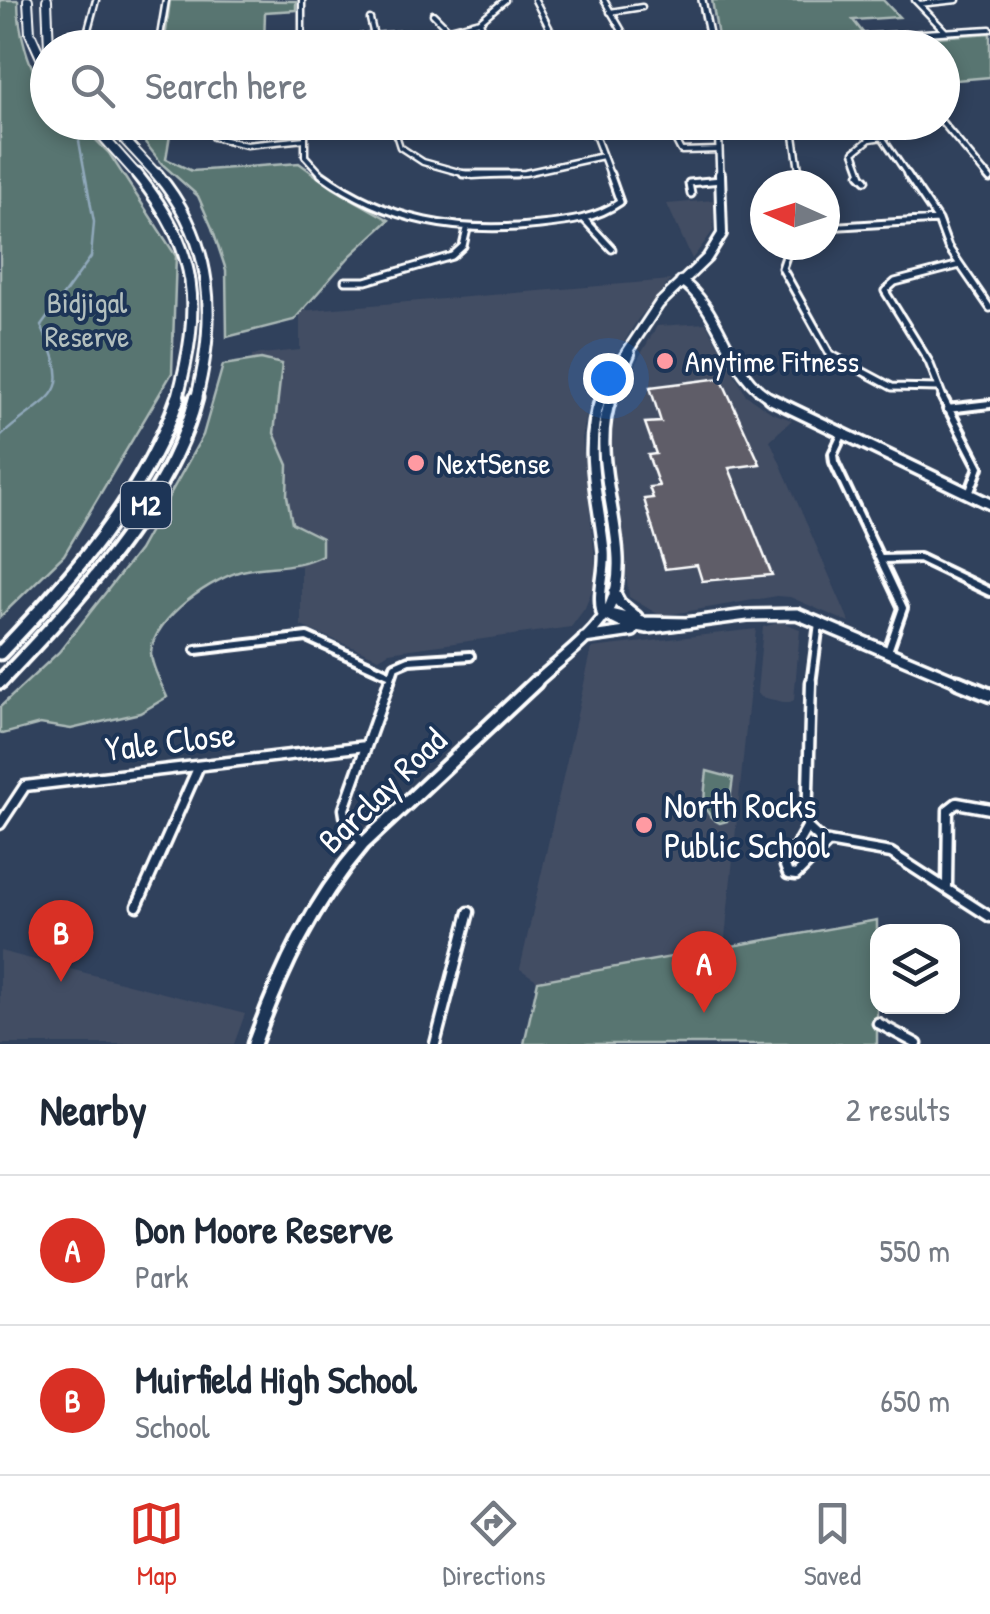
<!DOCTYPE html>
<style>
:root{--surface:#fff;--page:#f6f6f7;--text:#1f2937;--muted:#747a83;--line:#e0e1e3;--accent:#d93025}
body{margin:0;font-family:"Patrick Hand",sans-serif;background:var(--page);color:var(--text)}
.controls{position:absolute;right:30px;bottom:30px;display:grid;overflow:hidden;border-radius:20px;box-shadow:0 5px 15px #0003}
.controls button{width:90px;height:90px;display:grid;place-items:center;padding:0;border:0;border-bottom:2px solid var(--line);background:var(--surface);color:var(--text);font:50px sans-serif}
.compass{position:absolute;left:750px;top:170px;width:90px;height:90px;border-radius:50%;background:var(--surface);box-shadow:0 5px 15px #0003;rotate:273deg}
.you{position:absolute;left:608px;top:378px;width:35px;height:35px;margin:-25px;border:8px solid #fff;border-radius:50%;background:#1a73e8;box-shadow:0 0 0 15px #1a73e833}
.badge{display:grid;place-items:center;width:65px;height:65px;border-radius:50%;background:var(--accent);color:#fff;font-size:32px;font-weight:700}
.pin{position:absolute;translate:-50% -82px;filter:drop-shadow(0 2px 5px #0008)}
.pin::after{content:'';position:absolute;top:52px;width:35px;height:30px;background:inherit;clip-path:polygon(0 0,100% 0,50% 100%)}
.list{margin:0;padding:0;list-style:none}
h2{display:flex;justify-content:space-between;align-items:center;height:130px;margin:0;padding:0 40px;font-size:42px}
h2 small{font-size:32px;font-weight:400;color:var(--muted)}
.list li{display:grid;grid-template-columns:65px 1fr auto;gap:30px;align-items:center;box-sizing:border-box;height:150px;padding:0 40px;border-top:2px solid var(--line)}
.list b{display:block;font-size:38px;white-space:nowrap}
.list p{margin:0;font-size:32px;white-space:nowrap;color:var(--muted)}
.list em{font-size:32px;font-style:normal;color:var(--muted)}
.icon{flex:none;width:55px;height:55px;fill:none;stroke:currentColor;stroke-width:2;stroke-linecap:round;stroke-linejoin:round}
.map{position:relative;flex:none;width:990px;height:1044px;overflow:hidden}
.search{position:absolute;background:var(--surface);box-shadow:0 5px 15px #0003;left:30px;right:30px;top:30px;height:110px;display:flex;align-items:center;gap:25px;box-sizing:border-box;padding:0 35px;border-radius:55px;color:var(--muted);font-size:38px}
.sheet{height:430px;background:var(--surface)}
nav{display:flex;justify-content:space-around;align-items:center;box-sizing:border-box;height:140px;border-top:2px solid var(--line);background:var(--surface);font-size:28px;color:var(--muted)}
nav a{display:grid;justify-items:center;gap:5px}
nav .on{color:var(--accent)}
.map>svg:first-child{display:block}
.built{fill:#424d63}
.green{fill:#597471;stroke:#acbab8;stroke-width:2.5}
.lines{fill:none;stroke-linecap:round;stroke-linejoin:round}
.stream{stroke:#90a9bb;stroke-width:2.5}
.building{fill:#5e5d68;stroke:#fff;stroke-width:2.5}
.street-far3-casing{stroke:#fff;stroke-width:9}
.street-far2-casing{stroke:#fff;stroke-width:11}
.street-far1-casing{stroke:#fff;stroke-width:14}
.street-casing{stroke:#fff;stroke-width:15}
.secondary-far3-casing{stroke:#fff;stroke-width:10}
.secondary-far2-casing{stroke:#fff;stroke-width:14}
.secondary-far1-casing{stroke:#fff;stroke-width:16}
.secondary-casing{stroke:#fff;stroke-width:19}
.highway-far2-casing{stroke:#fff;stroke-width:12}
.highway-far1-casing{stroke:#fff;stroke-width:15}
.highway-casing{stroke:#fff;stroke-width:19}
.street-far3{stroke:#1d3557;stroke-width:4}
.street-far2{stroke:#1d3557;stroke-width:5}
.street-far1{stroke:#1d3557;stroke-width:6}
.street{stroke:#1d3557;stroke-width:8}
.secondary-far3{stroke:#1d3557;stroke-width:5}
.secondary-far2{stroke:#1d3557;stroke-width:8}
.secondary-far1{stroke:#1d3557;stroke-width:9}
.secondary{stroke:#1d3557;stroke-width:11}
.highway-far2{stroke:#1d3557;stroke-width:8}
.highway-far1{stroke:#1d3557;stroke-width:9}
.highway{stroke:#1d3557;stroke-width:11}
.poi-dot{fill:#ff9aa2;stroke:#1d3557;stroke-width:4}
.labels{text-anchor:middle;dominant-baseline:central;stroke-width:8;stroke-linejoin:round;paint-order:stroke}
.shield{fill:#1d3557;stroke:#bbc2cd;stroke-width:2.5}
.shield-label{font-size:28px;font-weight:bold;fill:#fff}
.park-label{font-size:30px;fill:#b4c0bf;stroke:#1d3557}
.poi-label{font-size:30px;fill:#fff;stroke:#1d3557;text-anchor:start}
.near-street-label{font-size:35px;fill:#fff;stroke:#1d3557}
.near-poi-label{font-size:35px;fill:#fff;stroke:#1d3557;text-anchor:start}
</style>
<div class="map">
<svg width="990" height="1044" viewBox="0 0 990 1044">
<rect width="100%" height="100%" fill="#30415c"/>
<filter id="ink" filterUnits="userSpaceOnUse"><feTurbulence type="fractalNoise" baseFrequency=".01" numOctaves="2"/><feDisplacementMap in="SourceGraphic" scale="20" xChannelSelector="R" yChannelSelector="G"/><feConvolveMatrix kernelMatrix="1 2 1 2 8 2 1 2 1" color-interpolation-filters="sRGB"/></filter>
<g filter="url(#ink)">
<path class="built" d="M 714,200 L 713,231 L 692,259 L 667,204 Z
M 671,280 L 638,319 L 599,383 L 586,417 L 582,438 L 597,577 L 585,608 L 571,627 L 389,652 L 379,658 L 301,626 L 301,566 L 243,570 L 252,355 L 300,350 L 300,311 Z
M 706,323 L 746,395 L 772,413 L 792,420 L 770,440 L 850,623 L 790,597 L 777,596 L 661,616 L 629,597 L 610,446 L 616,408 L 626,380 L 657,326 Z
M 781,622 L 800,629 L 794,700 L 788,703 L 761,697 L 757,692 L 763,627 Z
M 756,629 L 724,948 L 538,981 L 520,969 L 592,648 Z
M 0,951 L 245,1014 L 234,1044 L 0,1044 Z"/>
<path class="green" d="M 0,0 L 18,0 C 18,28 28,71 47,91 L 48,122 L 79,123 L 109,153 L 176,256 L 172,373 L 64,555 L 0,617 Z
M 170,0 L 296,1 L 296,10 L 265,12 L 264,47 L 164,47 Z
M 712,0 L 883,0 L 899,17 L 853,20 L 864,34 L 719,43 Z
M 990,33 L 990,77 L 945,81 L 942,48 L 886,47 L 880,41 Z
M 140,123 L 172,123 L 166,159 L 192,171 L 299,163 L 333,188 L 389,220 L 350,256 L 294,320 L 227,337 L 226,270 L 212,228 L 198,196 L 162,164 L 133,127 Z
M 261,359 L 282,364 L 274,433 L 288,465 L 287,496 L 292,523 L 322,538 L 322,555 C 297,568 274,565 247,570 C 215,575 152,619 151,653 C 151,666 162,685 167,697 L 140,713 L 71,729 L 40,724 L 3,734 L 0,732 L 0,707 L 59,652 L 139,550 L 203,435 L 223,365 Z
M 707,771 L 733,778 L 727,821 L 720,823 C 698,814 705,791 707,771 Z
M 877,920 L 877,1044 L 524,1044 L 538,981 Z"/>
<g class="lines">
<path class="stream" d="M 0,437 C 50,391 77,401 41,326 L 91,257 L 94,222 L 79,141"/>
</g>
<path class="building" d="M 721,378 L 760,464 L 729,468 L 772,575 L 702,581 L 697,565 L 665,569 L 644,499 L 653,498 L 649,487 L 659,486 L 648,455 L 656,454 L 645,423 L 661,422 L 650,387 Z"/>
<g class="lines">
<defs>
<path id="street-far3" d="M 302,0 L 302,48
M 535,0 L 557,43
M 604,0 L 632,48
M 915,0 L 945,31
M 919,4 L 957,0
M 610,12 L 642,7
M 433,14 L 448,29
M 370,19 L 374,36
M 480,21 L 488,47
M 302,41 L 442,31 L 480,21 L 505,0
M 712,46 L 990,29
M 83,48 L 96,0
M 158,48 L 166,0
M 215,122 L 213,137 L 246,145 L 305,139
M 305,122 L 305,156 L 324,177
M 392,122 L 400,147 L 423,162 L 473,176 L 525,173 L 603,156
M 475,122 L 502,131 L 516,126
M 590,122 L 611,177
M 666,122 L 681,151 L 719,150
M 792,122 L 800,177
M 872,122 L 909,177
M 942,122 L 988,177
M 863,177 L 854,152 L 870,139 L 883,137"/>
<path id="street-far2" d="M 321,174 C 387,222 460,234 540,225 C 568,222 596,219 620,202 L 610,174
M 463,174 L 516,174
M 799,174 L 801,185
M 860,174 L 866,180
M 907,174 L 938,220 L 948,247 L 990,308
M 986,174 L 990,179
M 691,194 L 689,183 L 721,180
M 584,219 L 612,249
M 825,227 L 938,220
M 790,245 L 782,268 L 830,354 L 892,387 L 938,388
M 345,281 L 366,281 L 452,256 L 463,246 L 467,229
M 944,400 L 929,362 L 885,291 L 895,282 L 960,265"/>
<path id="street-far1" d="M 943,398 L 979,467 L 969,494
M 947,409 L 990,404
M 842,435 L 833,454 L 834,462 L 903,608 L 888,651
M 882,559 L 919,558 L 990,592
M 196,650 L 307,637 L 391,675
M 389,684 L 395,666 L 409,660 L 470,656
M 811,684 L 819,623"/>
<path id="street" d="M 811,682 L 807,827 L 822,841 L 891,853 L 990,917
M 0,824 L 25,786 L 366,746
M 807,827 L 785,866 L 788,874 L 796,875 L 829,842
M 362,843 L 346,821 L 344,809 L 389,682
M 947,886 L 948,810 L 957,803 L 990,809
M 137,906 L 198,768
M 878,1023 L 917,1044
M 435,1044 L 469,912"/>
<path id="secondary-far3" d="M 702,0 L 712,48
M 718,122 L 720,177"/>
<path id="secondary-far2" d="M 681,281 C 723,309 727,377 774,400
M 600,400 L 606,384 L 659,304 L 707,258 L 722,234 L 720,174
M 610,400 L 630,354"/>
<path id="secondary-far1" d="M 601,398 C 582,449 599,499 604,551 C 606,572 597,592 602,613 L 624,624 L 648,628 L 747,615 L 797,614 L 964,684
M 769,398 L 990,504
M 614,592 L 620,603 L 637,617
M 605,613 L 643,622 L 687,623
M 584,638 L 633,631
M 534,684 C 558,661 595,636 610,606 C 637,549 586,465 611,398"/>
<path id="secondary" d="M 958,682 L 990,695
M 254,1044 C 281,970 311,905 363,844 L 536,682"/>
<path id="highway-far2" d="M 28,0 L 30,33 L 48,73
M 47,0 L 49,48
M 90,122 L 139,177
M 108,122 L 159,177"/>
<path id="highway-far1" d="M 137,174 C 200,252 202,306 177,400
M 157,174 C 215,243 217,317 196,400"/>
<path id="highway" d="M 0,653 C 71,579 144,496 178,398
M 0,682 C 74,604 169,504 196,398"/>
</defs>
<use href="#street-far3" class="street-far3-casing"/>
<use href="#street-far2" class="street-far2-casing"/>
<use href="#street-far1" class="street-far1-casing"/>
<use href="#street" class="street-casing"/>
<use href="#secondary-far3" class="secondary-far3-casing"/>
<use href="#secondary-far2" class="secondary-far2-casing"/>
<use href="#secondary-far1" class="secondary-far1-casing"/>
<use href="#secondary" class="secondary-casing"/>
<use href="#highway-far2" class="highway-far2-casing"/>
<use href="#highway-far1" class="highway-far1-casing"/>
<use href="#highway" class="highway-casing"/>
<use href="#street-far3" class="street-far3"/>
<use href="#street-far2" class="street-far2"/>
<use href="#street-far1" class="street-far1"/>
<use href="#street" class="street"/>
<use href="#secondary-far3" class="secondary-far3"/>
<use href="#secondary-far2" class="secondary-far2"/>
<use href="#secondary-far1" class="secondary-far1"/>
<use href="#secondary" class="secondary"/>
<use href="#highway-far2" class="highway-far2"/>
<use href="#highway-far1" class="highway-far1"/>
<use href="#highway" class="highway"/>
</g>
</g>
<g class="poi-dot">
<circle cx="665" cy="361" r="10"/>
<circle cx="416" cy="463" r="10"/>
<circle cx="644" cy="825" r="10"/>
</g>
<g class="labels">
<rect class="shield" x="121" y="482" width="50" height="46" rx="8"/>
<g class="shield-label">
<text x="146" y="505">M2</text>
</g>
<g class="park-label">
<text x="87" y="302">Bidjigal<tspan x="87" dy="34">Reserve</tspan></text>
</g>
<g class="poi-label">
<text x="685" y="361">Anytime Fitness</text>
<text x="436" y="463">NextSense</text>
</g>
<g class="near-street-label">
<text transform="translate(170 741) rotate(-7)">Yale Close</text>
<text transform="translate(382 790) rotate(-44)">Barclay Road</text>
</g>
<g class="near-poi-label">
<text x="664" y="805">North Rocks<tspan x="664" dy="40">Public School</tspan></text>
</g>
</g>
</svg>
<div class="controls">
<button><svg class="icon" aria-label="layers" viewBox="0 0 24 24"><path d="M12 4l9 5-9 5-9-5zM3 14l9 5 9-5"/></svg></button>
</div>
<svg class="compass" viewBox="-18 -18 36 36"><path d="M0-13l5 13h-10z" fill="#e53935"/><path d="M0 13l5-13h-10z" fill="#747a83"/></svg>
<div class="you"></div>
<div class="pin badge" style="left:704px;top:1013px">A</div>
<div class="pin badge" style="left:61px;top:982px">B</div>
<div class="search"><svg class="icon" aria-label="search" viewBox="0 0 24 24"><circle cx="10" cy="10" r="6"/><path d="M15 15l6 6"/></svg>Search here</div>
</div>
<section class="sheet">
<h2>Nearby<small>2 results</small></h2>
<ul class="list">
<li><span class="badge">A</span><div><b>Don Moore Reserve</b><p>Park</p></div><em>550 m</em></li>
<li><span class="badge">B</span><div><b>Muirfield High School</b><p>School</p></div><em>650 m</em></li>
</ul>
</section>
<nav>
<a class="on"><svg class="icon" aria-label="map" viewBox="0 0 24 24"><path d="M3 6l6-2 6 2 6-2v14l-6 2-6-2-6 2zM9 4v14M15 6v14"/></svg>Map</a>
<a><svg class="icon" aria-label="directions" viewBox="0 0 24 24"><path d="M12 3l9 9-9 9-9-9zM9 14v-3h6M13 9l2 2-2 2"/></svg>Directions</a>
<a><svg class="icon" aria-label="saved" viewBox="0 0 24 24"><path d="M7 4h10v16l-5-4-5 4z"/></svg>Saved</a>
</nav>
